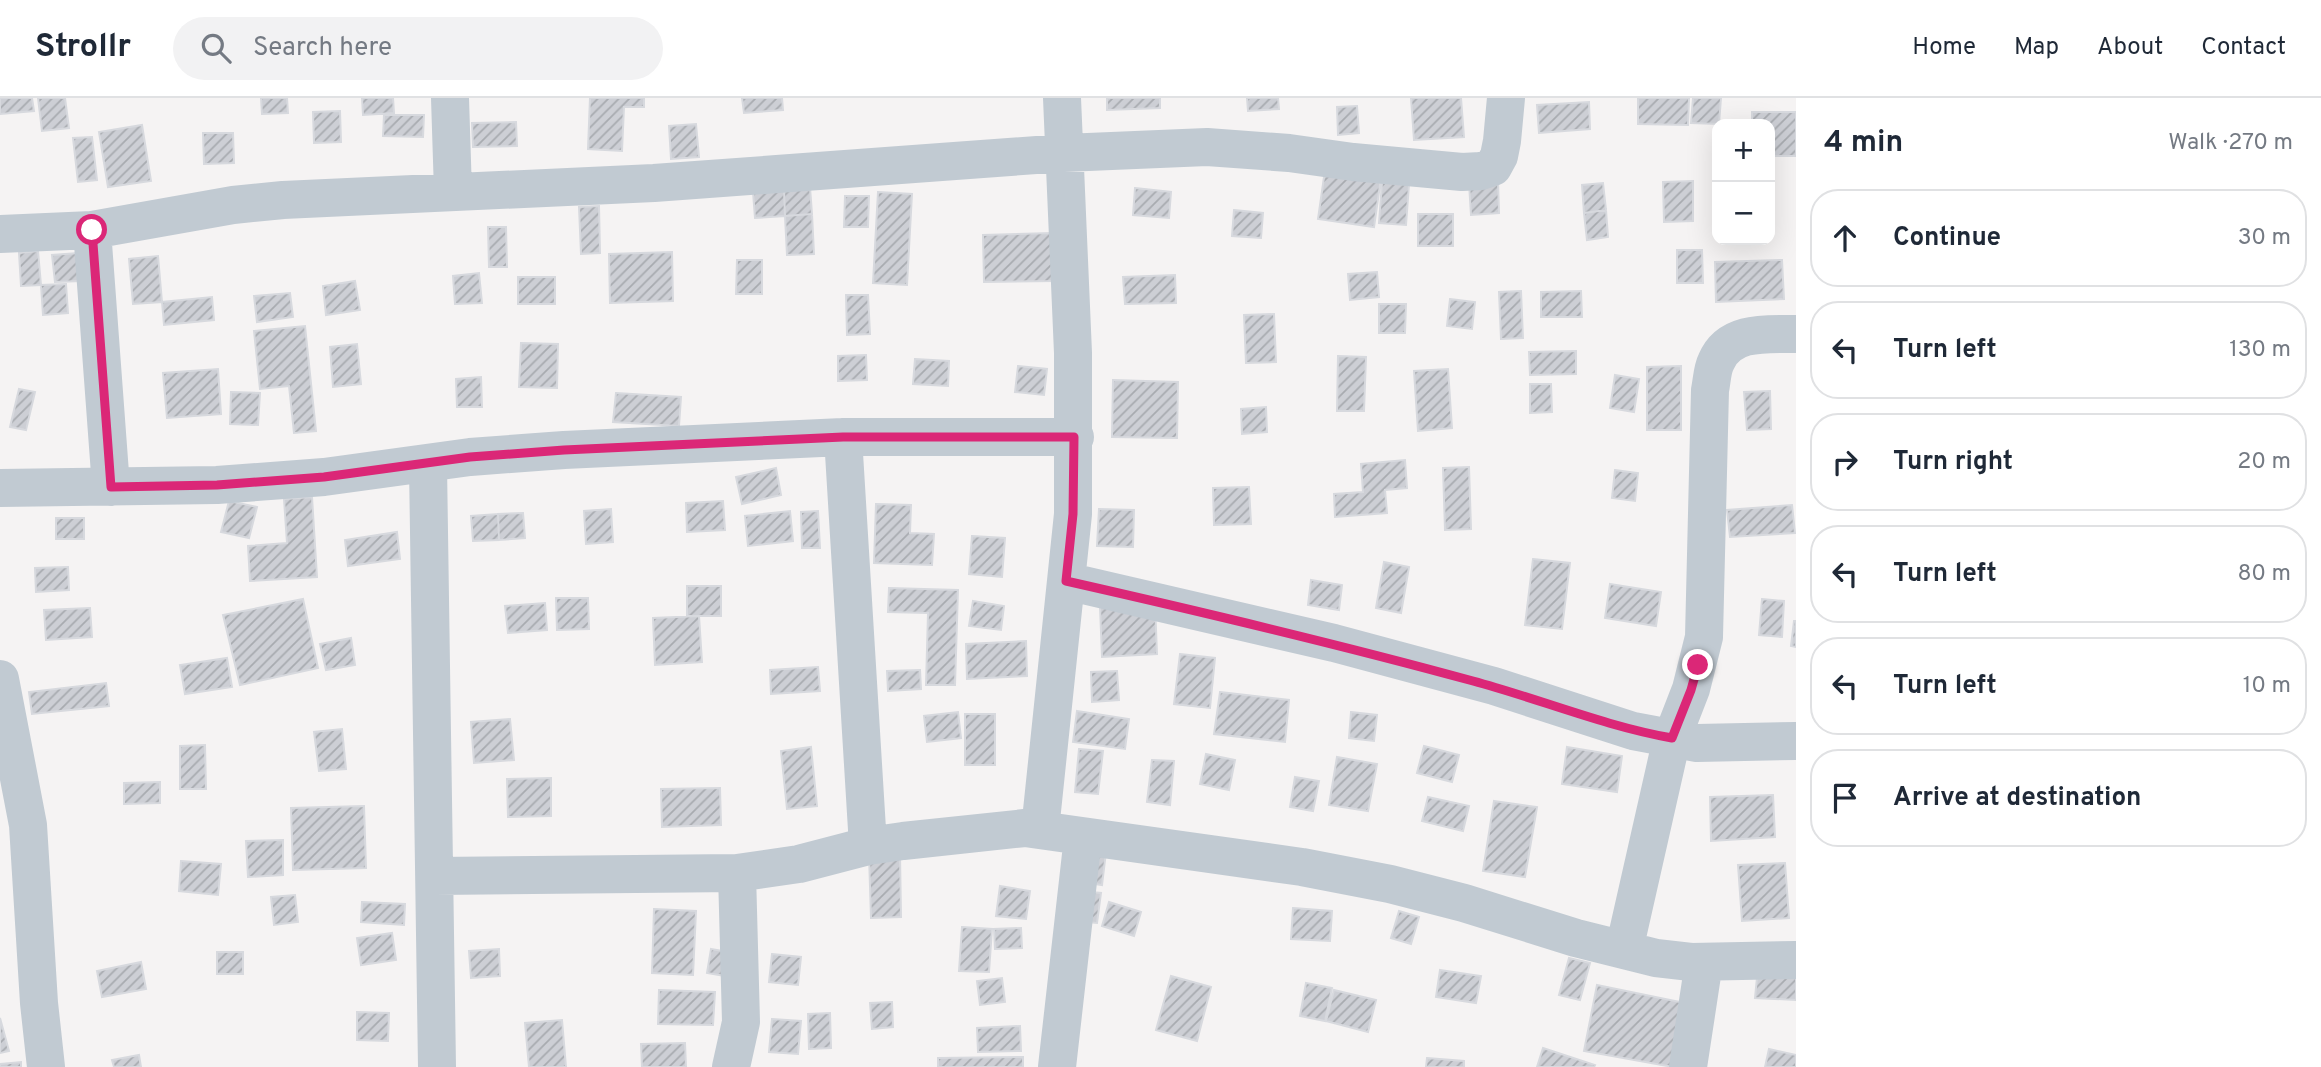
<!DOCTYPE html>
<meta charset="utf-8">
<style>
:root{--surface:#fff;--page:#f2f2f3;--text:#1f2937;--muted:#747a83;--line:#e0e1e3}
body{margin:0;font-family:Overpass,sans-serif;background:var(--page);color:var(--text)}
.controls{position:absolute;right:21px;top:21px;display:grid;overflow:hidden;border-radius:14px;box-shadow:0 7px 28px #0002}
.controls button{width:63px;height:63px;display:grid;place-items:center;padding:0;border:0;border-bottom:2px solid var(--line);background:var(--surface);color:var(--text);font:35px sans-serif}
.stop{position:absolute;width:21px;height:21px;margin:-16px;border:5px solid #db2777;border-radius:50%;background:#fff}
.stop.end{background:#db2777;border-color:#fff;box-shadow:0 2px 7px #0008}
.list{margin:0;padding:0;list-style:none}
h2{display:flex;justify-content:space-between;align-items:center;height:91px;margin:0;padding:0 28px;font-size:30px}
h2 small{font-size:23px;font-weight:400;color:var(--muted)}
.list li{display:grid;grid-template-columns:46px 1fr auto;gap:21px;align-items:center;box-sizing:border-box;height:98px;margin:0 14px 14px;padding:0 14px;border:2px solid var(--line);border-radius:28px}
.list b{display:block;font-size:26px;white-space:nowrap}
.list em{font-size:23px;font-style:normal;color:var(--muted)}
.icon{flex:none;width:38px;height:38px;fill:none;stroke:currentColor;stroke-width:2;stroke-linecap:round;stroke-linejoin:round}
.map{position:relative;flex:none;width:1796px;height:969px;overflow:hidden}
header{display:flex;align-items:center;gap:42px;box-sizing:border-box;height:98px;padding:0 35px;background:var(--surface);border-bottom:2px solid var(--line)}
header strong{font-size:33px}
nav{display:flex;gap:38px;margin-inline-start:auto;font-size:24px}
.search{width:490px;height:63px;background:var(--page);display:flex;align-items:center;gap:18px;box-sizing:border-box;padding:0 24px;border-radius:38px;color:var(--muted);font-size:26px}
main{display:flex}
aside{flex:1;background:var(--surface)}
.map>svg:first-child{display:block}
.building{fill:url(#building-hatch);stroke:#d7d9de;stroke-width:2}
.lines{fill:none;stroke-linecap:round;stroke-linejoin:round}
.street{stroke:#c1cad2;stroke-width:38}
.route{stroke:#db2777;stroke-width:9}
</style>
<header>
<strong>Strollr</strong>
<div class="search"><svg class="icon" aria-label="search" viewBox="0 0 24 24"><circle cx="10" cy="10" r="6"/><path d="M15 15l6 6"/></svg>Search here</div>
<nav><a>Home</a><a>Map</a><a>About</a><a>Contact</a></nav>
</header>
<main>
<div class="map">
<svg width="1796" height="969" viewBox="0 0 1796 969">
<defs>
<pattern id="building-hatch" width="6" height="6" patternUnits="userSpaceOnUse" patternTransform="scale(1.75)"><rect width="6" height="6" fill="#cdcfd5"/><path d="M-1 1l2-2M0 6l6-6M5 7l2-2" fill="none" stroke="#a8abb0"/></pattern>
</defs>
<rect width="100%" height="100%" fill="#f5f3f3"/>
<path class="building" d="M 0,0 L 32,0 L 34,13 L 0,16 Z
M 38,0 L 65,0 L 69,30 L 42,33 Z
M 261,0 L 287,0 L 288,15 L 262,16 Z
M 362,0 L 393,0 L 394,15 L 363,17 Z
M 590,0 L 644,0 L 644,9 L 624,9 L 622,53 L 588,51 Z
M 742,0 L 782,0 L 783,12 L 744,15 Z
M 1107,0 L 1160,0 L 1160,10 L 1107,12 Z
M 1247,0 L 1278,0 L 1279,11 L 1248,13 Z
M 1411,0 L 1461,0 L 1464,39 L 1414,42 Z
M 1638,0 L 1689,0 L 1688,27 L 1638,26 Z
M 1693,0 L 1721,0 L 1719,26 L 1691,25 Z
M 1589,4 L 1590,31 L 1539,35 L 1537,7 Z
M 1357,8 L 1359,35 L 1338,37 L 1337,9 Z
M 340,13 L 341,44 L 314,45 L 313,14 Z
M 1752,14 L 1796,14 L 1796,58 L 1770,58 L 1770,26 L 1752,26 Z
M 384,17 L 424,17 L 423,39 L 383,38 Z
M 516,24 L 517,48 L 473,49 L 472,25 Z
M 696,26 L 699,59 L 671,61 L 669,28 Z
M 142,27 L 151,83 L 108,89 L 99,34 Z
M 203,35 L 233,35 L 234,65 L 204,66 Z
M 92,39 L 97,82 L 78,84 L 73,40 Z
M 1383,71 L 1410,73 L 1406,127 L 1379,125 Z
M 1325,72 L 1381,80 L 1374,129 L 1318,121 Z
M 1498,82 L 1499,115 L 1471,117 L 1469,85 Z
M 1693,83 L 1693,123 L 1664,124 L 1663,84 Z
M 1603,85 L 1606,112 L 1584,115 L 1582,87 Z
M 810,89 L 812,116 L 785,118 L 784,92 Z
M 1135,90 L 1171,94 L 1169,120 L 1133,117 Z
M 784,92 L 785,118 L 755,120 L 753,94 Z
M 878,94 L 912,96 L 907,187 L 873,185 Z
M 845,98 L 869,98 L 868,129 L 844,129 Z
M 599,108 L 600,155 L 581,156 L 579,109 Z
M 1234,112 L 1263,115 L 1261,140 L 1232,138 Z
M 1606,112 L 1608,139 L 1587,142 L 1584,115 Z
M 812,116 L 814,156 L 787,157 L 785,118 Z
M 1418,116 L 1453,116 L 1453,148 L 1418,148 Z
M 488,129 L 506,129 L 507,169 L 489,169 Z
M 1052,135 L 1053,183 L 984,184 L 983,137 Z
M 1677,152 L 1702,152 L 1703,185 L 1677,185 Z
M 38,153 L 41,187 L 21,188 L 19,155 Z
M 672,154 L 673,203 L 610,205 L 609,156 Z
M 78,155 L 81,183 L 55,184 L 52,157 Z
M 158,158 L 162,204 L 133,206 L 129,161 Z
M 737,162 L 762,162 L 762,196 L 736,196 Z
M 1782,162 L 1784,201 L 1716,204 L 1715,164 Z
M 1377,174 L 1379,199 L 1350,202 L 1348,176 Z
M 479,175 L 482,205 L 455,206 L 453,178 Z
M 1175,177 L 1176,205 L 1125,206 L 1123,179 Z
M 518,179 L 555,179 L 555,206 L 518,206 Z
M 355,183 L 360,212 L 326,217 L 323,188 Z
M 66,186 L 68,215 L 43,217 L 41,187 Z
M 1521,193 L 1523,240 L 1501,241 L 1499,194 Z
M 1581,193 L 1582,219 L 1541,219 L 1541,194 Z
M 290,195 L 293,219 L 257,224 L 254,198 Z
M 846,197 L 868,197 L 870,236 L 847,237 Z
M 212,199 L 214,222 L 164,227 L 162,204 Z
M 1450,201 L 1475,204 L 1472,231 L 1447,228 Z
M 1379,206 L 1406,206 L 1405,235 L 1379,235 Z
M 1274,216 L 1276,264 L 1246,265 L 1244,217 Z
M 305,228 L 316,333 L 294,335 L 289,288 L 260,291 L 254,233 Z
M 521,245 L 558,246 L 557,290 L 519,289 Z
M 357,246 L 361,286 L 333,289 L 330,249 Z
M 1576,253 L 1576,276 L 1530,277 L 1529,254 Z
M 866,257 L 867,282 L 838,283 L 838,258 Z
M 1338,258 L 1366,259 L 1364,313 L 1337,313 Z
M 915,261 L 949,263 L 948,288 L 913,286 Z
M 1018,268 L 1047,271 L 1044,297 L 1015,294 Z
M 1681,268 L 1681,332 L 1647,332 L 1647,269 Z
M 218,271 L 221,316 L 167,320 L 163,275 Z
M 1448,271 L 1452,330 L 1418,333 L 1414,273 Z
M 1615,277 L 1639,281 L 1634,314 L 1610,310 Z
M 481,279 L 482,309 L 457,309 L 456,281 Z
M 1113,282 L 1178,284 L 1177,340 L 1112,339 Z
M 1530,286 L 1551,286 L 1552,314 L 1530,315 Z
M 19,291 L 35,294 L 26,332 L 10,329 Z
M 1770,293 L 1771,331 L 1747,332 L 1744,294 Z
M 231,294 L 260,295 L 258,327 L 230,326 Z
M 616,295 L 681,299 L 679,328 L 613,324 Z
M 1266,309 L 1267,334 L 1242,336 L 1241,311 Z
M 1405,362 L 1407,390 L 1385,392 L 1387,415 L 1335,419 L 1334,396 L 1363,394 L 1361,366 Z
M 1469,369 L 1471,431 L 1445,432 L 1443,370 Z
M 776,370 L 781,397 L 742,406 L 736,379 Z
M 1615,372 L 1638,375 L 1635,403 L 1612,400 Z
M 1249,389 L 1251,426 L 1214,427 L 1213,390 Z
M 312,399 L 317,479 L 250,483 L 248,448 L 287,445 L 284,401 Z
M 229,403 L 257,409 L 249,440 L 221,434 Z
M 723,403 L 725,432 L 687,434 L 686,405 Z
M 876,406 L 911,407 L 910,435 L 934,436 L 932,467 L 874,465 Z
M 1792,407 L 1795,435 L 1730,439 L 1727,412 Z
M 611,411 L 613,444 L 586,446 L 584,413 Z
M 1099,411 L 1134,412 L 1133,449 L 1097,448 Z
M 790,413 L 793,443 L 748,448 L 745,418 Z
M 818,413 L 820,450 L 802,450 L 801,414 Z
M 523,415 L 525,440 L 499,442 L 498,416 Z
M 498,416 L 499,442 L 473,443 L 471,418 Z
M 56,420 L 84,420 L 84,441 L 56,441 Z
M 397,434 L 400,461 L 348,468 L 345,442 Z
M 972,438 L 1005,440 L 1002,479 L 969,476 Z
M 1533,461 L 1570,465 L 1562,531 L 1525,527 Z
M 1384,464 L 1409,469 L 1401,515 L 1376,510 Z
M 68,469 L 69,492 L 36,494 L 35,470 Z
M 1311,482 L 1342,487 L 1339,512 L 1308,507 Z
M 1610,486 L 1661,494 L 1656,528 L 1605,520 Z
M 687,488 L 721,488 L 721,518 L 687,518 Z
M 889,490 L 958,492 L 955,587 L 926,587 L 928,515 L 888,514 Z
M 556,500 L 588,500 L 589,531 L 557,532 Z
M 303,501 L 318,570 L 240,587 L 223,517 Z
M 1762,501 L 1784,503 L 1782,539 L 1759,537 Z
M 973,503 L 1004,508 L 1001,532 L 969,528 Z
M 545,505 L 547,532 L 508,535 L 505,508 Z
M 1155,506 L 1157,556 L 1102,559 L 1100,509 Z
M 90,510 L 92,539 L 46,542 L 44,512 Z
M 699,518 L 702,564 L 655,567 L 653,520 Z
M 1794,523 L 1796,523 L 1796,549 L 1791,548 Z
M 351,540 L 355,567 L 326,572 L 320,546 Z
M 1026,543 L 1027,578 L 967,581 L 966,546 Z
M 1180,556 L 1215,560 L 1210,610 L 1174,606 Z
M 227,560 L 232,589 L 185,596 L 180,567 Z
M 818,569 L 820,593 L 771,596 L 770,572 Z
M 920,572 L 921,591 L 888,593 L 887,573 Z
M 1117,573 L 1119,602 L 1092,604 L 1091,574 Z
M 106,585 L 109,608 L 32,616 L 29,594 Z
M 1220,594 L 1289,602 L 1285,644 L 1214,636 Z
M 1077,613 L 1129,621 L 1125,651 L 1073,644 Z
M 958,614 L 961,640 L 927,644 L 924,618 Z
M 1351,614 L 1377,617 L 1374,643 L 1349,640 Z
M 965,616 L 995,616 L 995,667 L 965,667 Z
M 510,621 L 514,662 L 474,665 L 471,624 Z
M 342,631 L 346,671 L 319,673 L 314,634 Z
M 205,647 L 206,691 L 180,691 L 180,648 Z
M 1424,648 L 1459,657 L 1452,684 L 1417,675 Z
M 811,649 L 817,708 L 787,711 L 781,653 Z
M 1567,649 L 1622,658 L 1617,694 L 1562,686 Z
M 1079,651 L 1103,653 L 1098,696 L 1075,694 Z
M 1206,656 L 1235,662 L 1229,692 L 1200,686 Z
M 1337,659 L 1377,666 L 1368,713 L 1329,707 Z
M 1152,662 L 1174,663 L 1170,707 L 1147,704 Z
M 1295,679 L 1319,683 L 1313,713 L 1290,709 Z
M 551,680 L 551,718 L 508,719 L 507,681 Z
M 160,684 L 160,705 L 124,706 L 124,685 Z
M 720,690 L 721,727 L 662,729 L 661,691 Z
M 1773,697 L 1775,739 L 1711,743 L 1710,699 Z
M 1428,699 L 1469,708 L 1463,733 L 1422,723 Z
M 1494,703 L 1537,709 L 1525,779 L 1483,773 Z
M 364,708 L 366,770 L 293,772 L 291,710 Z
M 283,742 L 283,777 L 248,779 L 246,743 Z
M 1085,752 L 1106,754 L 1102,787 L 1081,784 Z
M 900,756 L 901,819 L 871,820 L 869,757 Z
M 181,763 L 221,766 L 218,797 L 179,793 Z
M 1785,765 L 1789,820 L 1742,823 L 1738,767 Z
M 1000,788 L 1030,793 L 1026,821 L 996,818 Z
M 1080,793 L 1101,795 L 1097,825 L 1076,823 Z
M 295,797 L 298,824 L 274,827 L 271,799 Z
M 362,804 L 405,806 L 404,827 L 361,824 Z
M 1109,804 L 1141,814 L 1134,838 L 1102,828 Z
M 1293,810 L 1332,813 L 1330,843 L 1291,841 Z
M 654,811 L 696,813 L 693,877 L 652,875 Z
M 1399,813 L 1419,819 L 1411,846 L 1391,840 Z
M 962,829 L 992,831 L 989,874 L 959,873 Z
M 1021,830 L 1022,850 L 995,851 L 994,831 Z
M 392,835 L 396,862 L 361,867 L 357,840 Z
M 499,851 L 500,878 L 471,880 L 469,853 Z
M 711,851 L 735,855 L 731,879 L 707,875 Z
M 217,854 L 243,854 L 243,876 L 217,876 Z
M 772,856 L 801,859 L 798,887 L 769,884 Z
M 1569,860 L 1590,865 L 1580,902 L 1559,897 Z
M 141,864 L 146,891 L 102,899 L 97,873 Z
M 1758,869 L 1796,872 L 1796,902 L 1755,900 Z
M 1440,872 L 1481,878 L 1476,905 L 1436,899 Z
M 1171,878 L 1211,889 L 1197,943 L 1156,932 Z
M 1002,880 L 1005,904 L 980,907 L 977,883 Z
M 1306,885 L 1332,890 L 1325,923 L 1300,918 Z
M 1597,887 L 1685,905 L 1673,969 L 1584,953 Z
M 659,892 L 715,894 L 713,927 L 658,926 Z
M 1334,892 L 1376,902 L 1368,934 L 1326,923 Z
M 892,904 L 893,929 L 872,931 L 870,905 Z
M 357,914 L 389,915 L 388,943 L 357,942 Z
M 830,915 L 831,950 L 809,951 L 808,916 Z
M 0,920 L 9,953 L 0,955 Z
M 772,921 L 801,923 L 798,956 L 769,954 Z
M 562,922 L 566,969 L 529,969 L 525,925 Z
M 1020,928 L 1021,953 L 978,954 L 977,930 Z
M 685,945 L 686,969 L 642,969 L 641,946 Z
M 1543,950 L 1595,967 L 1594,969 L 1537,969 Z
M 1769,951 L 1796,957 L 1796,969 L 1765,969 Z
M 139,957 L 141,969 L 114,969 L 112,962 Z
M 1023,959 L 1023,969 L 938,969 L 938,960 Z
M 1427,960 L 1464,963 L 1464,969 L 1426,969 Z
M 21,964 L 21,969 L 0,969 L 0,966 Z"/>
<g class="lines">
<path class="street" d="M 450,0 L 453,94
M 92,132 L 111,389
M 0,136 L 92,132 L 233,107 L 283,102 L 654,85 L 1064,55 L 1207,49 L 1289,55 L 1353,64 L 1462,74 L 1481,73 L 1493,69 L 1499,58 L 1502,43 L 1506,0
M 843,339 L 868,748
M 428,367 L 437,969
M 0,390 L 217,387 L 324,379 L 470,359 L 564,352 L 843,339 L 1075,339
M 1066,483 L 1334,545 L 1494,588 L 1633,633 L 1697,645 L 1796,643
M 0,581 L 28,727 L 39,905 L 46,969
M 1040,732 L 1073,416 L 1073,255 L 1062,0
M 435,778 L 737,775 L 799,766 L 868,748 L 903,743 L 1025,730 L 1302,769 L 1390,786 L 1464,805 L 1576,840 L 1656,860 L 1691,864 L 1796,862
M 1624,852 L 1672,640 L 1691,591 L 1704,539 L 1710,292 C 1712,283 1712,272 1716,264 C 1729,232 1767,236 1796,236
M 731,969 L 741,924 L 737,775
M 1057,969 L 1083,739
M 1688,969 L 1704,864"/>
</g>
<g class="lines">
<path class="route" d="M 92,132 L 111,389 L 217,387 L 324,379 L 470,359 L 564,352 L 843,339 L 1074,339 L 1073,416 L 1066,483 C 1203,514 1338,546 1473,583 C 1540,601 1604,628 1672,640 L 1691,592 L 1698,567"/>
</g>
</svg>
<div class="controls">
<button>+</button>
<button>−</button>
</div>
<div class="stop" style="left:92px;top:132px"></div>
<div class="stop end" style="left:1698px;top:567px"></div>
</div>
<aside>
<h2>4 min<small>Walk · 270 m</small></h2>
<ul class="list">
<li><svg class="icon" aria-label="ahead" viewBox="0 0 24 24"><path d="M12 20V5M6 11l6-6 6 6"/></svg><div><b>Continue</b></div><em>30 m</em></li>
<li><svg class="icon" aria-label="left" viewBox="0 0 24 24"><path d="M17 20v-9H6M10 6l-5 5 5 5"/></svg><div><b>Turn left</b></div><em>130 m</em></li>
<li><svg class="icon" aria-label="right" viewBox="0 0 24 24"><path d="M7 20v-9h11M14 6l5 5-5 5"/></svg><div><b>Turn right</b></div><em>20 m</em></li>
<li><svg class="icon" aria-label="left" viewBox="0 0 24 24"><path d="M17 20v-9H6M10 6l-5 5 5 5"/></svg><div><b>Turn left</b></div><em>80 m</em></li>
<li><svg class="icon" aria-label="left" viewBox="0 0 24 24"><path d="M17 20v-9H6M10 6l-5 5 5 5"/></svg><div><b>Turn left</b></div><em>10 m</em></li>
<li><svg class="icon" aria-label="arrive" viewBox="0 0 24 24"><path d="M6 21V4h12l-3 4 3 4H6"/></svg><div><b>Arrive at destination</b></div></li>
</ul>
</aside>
</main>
